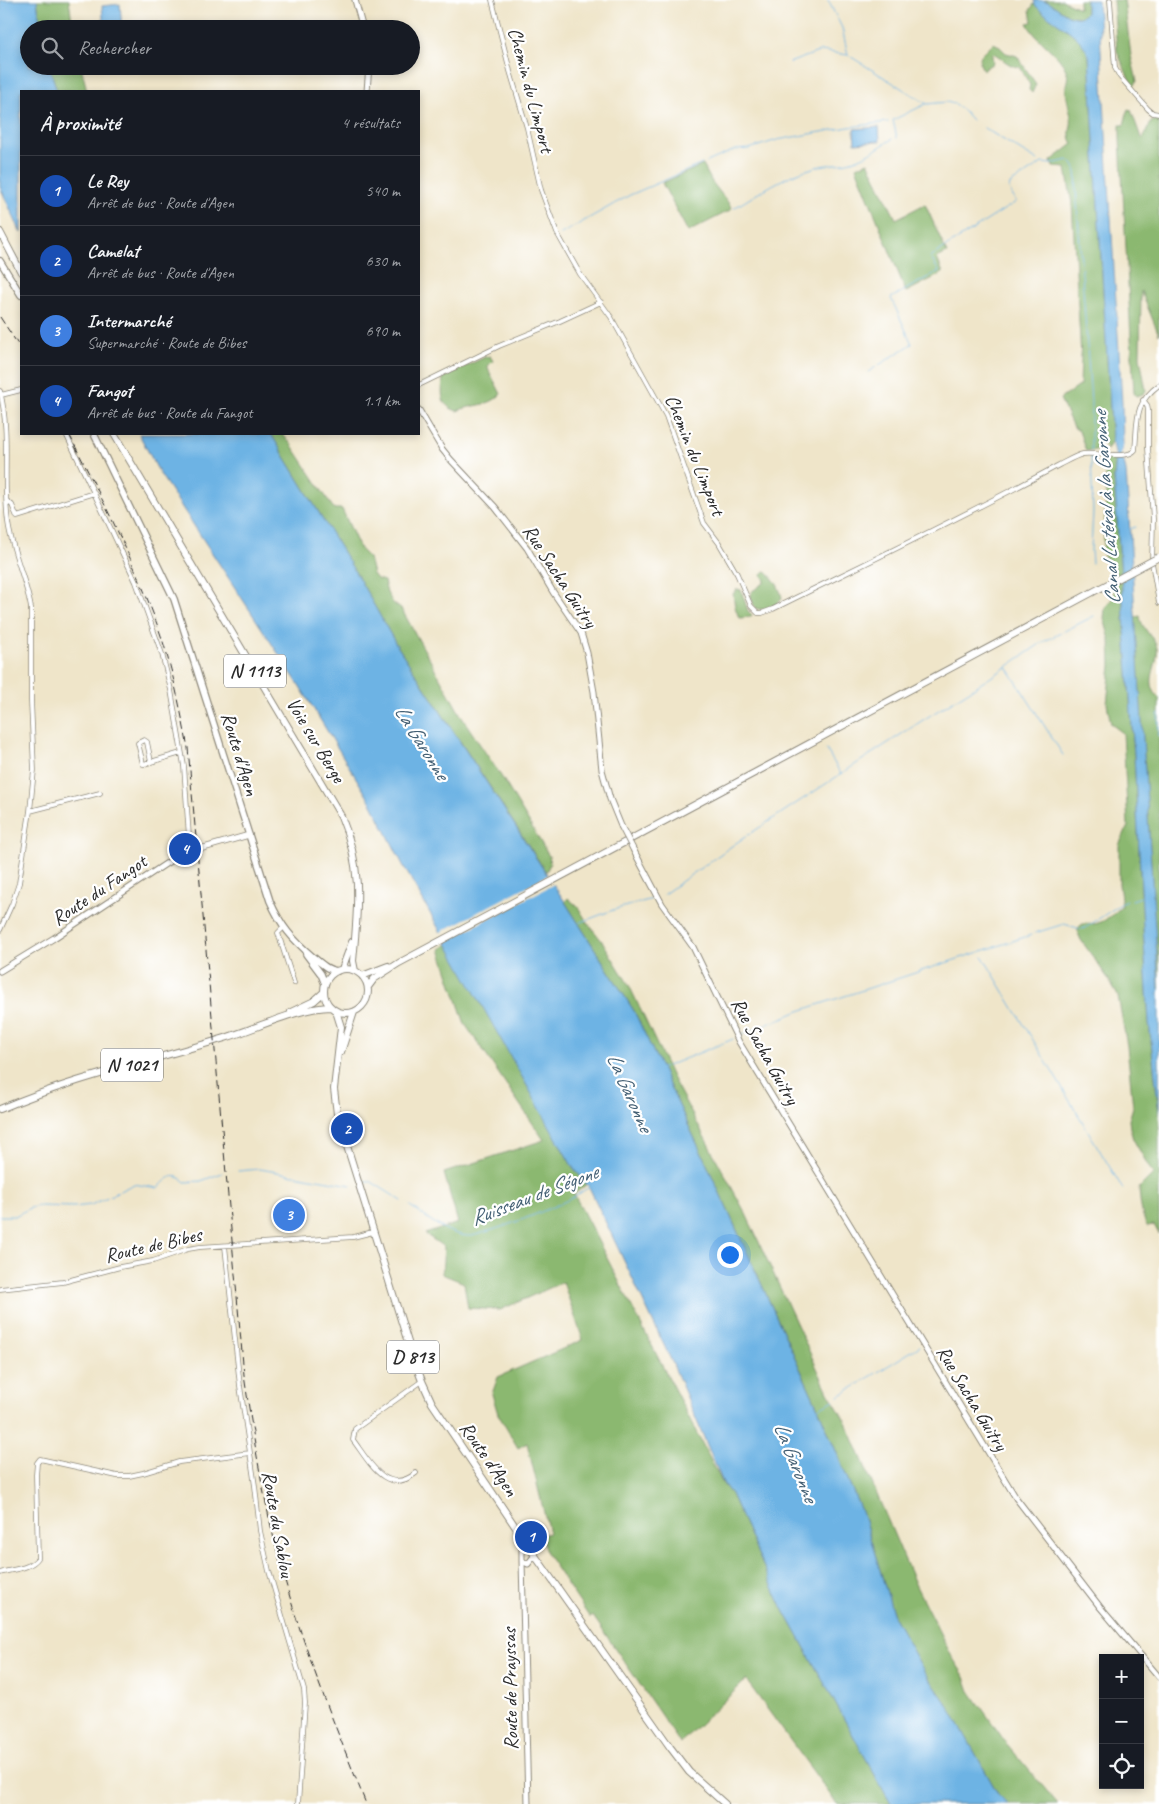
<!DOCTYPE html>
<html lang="fr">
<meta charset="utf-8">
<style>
:root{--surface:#171b24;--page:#242831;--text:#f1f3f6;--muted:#9ea1a6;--line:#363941;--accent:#d1495b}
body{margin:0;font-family:Caveat,sans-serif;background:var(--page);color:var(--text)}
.controls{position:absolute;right:15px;bottom:15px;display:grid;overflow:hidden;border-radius:0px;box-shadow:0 2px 8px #0003}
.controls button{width:45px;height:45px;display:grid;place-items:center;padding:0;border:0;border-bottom:1px solid var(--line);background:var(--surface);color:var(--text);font:25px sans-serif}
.you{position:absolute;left:729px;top:1254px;width:18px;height:18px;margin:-12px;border:4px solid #fff;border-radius:50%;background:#1a73e8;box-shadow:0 0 0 8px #1a73e833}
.badge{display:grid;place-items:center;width:32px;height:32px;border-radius:50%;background:var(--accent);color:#fff;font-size:16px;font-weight:700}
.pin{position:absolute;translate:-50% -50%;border:2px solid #fff;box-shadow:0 1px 5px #0006}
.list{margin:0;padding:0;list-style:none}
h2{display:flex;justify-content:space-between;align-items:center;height:65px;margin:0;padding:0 20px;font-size:21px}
h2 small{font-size:16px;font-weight:400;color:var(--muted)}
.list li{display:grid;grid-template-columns:32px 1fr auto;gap:15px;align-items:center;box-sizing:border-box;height:70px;padding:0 20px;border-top:1px solid var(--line)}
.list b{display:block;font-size:19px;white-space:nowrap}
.list p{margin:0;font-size:16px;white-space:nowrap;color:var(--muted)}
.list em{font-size:16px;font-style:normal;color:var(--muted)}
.icon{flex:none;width:28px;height:28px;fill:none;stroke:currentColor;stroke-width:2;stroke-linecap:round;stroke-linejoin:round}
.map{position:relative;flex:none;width:1159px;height:1804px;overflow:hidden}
.search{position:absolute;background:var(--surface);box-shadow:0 2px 8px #0003;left:20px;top:20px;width:400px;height:55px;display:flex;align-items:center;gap:12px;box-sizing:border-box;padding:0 18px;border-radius:28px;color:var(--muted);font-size:19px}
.panel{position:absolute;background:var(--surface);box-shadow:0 2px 8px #0003;left:20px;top:90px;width:400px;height:345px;border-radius:0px}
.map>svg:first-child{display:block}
.forest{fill:#8bb870;stroke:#5b724e}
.water{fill:#6db3e4;stroke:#4c6f88}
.pier{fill:#efe5c9}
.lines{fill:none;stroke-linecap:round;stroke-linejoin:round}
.stream{stroke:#6db3e4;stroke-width:1}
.minor-casing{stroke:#8d887a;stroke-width:5.5}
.tertiary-casing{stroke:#8d887a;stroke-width:7}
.secondary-casing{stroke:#8d887a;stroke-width:8}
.primary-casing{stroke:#8d887a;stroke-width:8}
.minor{stroke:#fff;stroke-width:4}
.tertiary{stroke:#fff;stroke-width:5}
.secondary{stroke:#fff;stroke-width:5.5}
.primary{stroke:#fff;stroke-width:6}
.rail{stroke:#2b2b2b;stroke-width:1;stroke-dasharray:8 4;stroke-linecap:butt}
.tertiary-bridge-casing{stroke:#8d887a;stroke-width:7;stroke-linecap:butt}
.primary-bridge-casing{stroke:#8d887a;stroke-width:8;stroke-linecap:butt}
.tertiary-bridge{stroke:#fff;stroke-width:5}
.primary-bridge{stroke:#fff;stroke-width:6}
.labels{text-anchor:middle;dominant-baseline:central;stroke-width:4.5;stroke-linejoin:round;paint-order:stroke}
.shield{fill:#fff;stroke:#6b6b6b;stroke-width:1}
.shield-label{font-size:19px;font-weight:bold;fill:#2b2b2b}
.street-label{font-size:20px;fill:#2b2b2b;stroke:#fff}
.water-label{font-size:21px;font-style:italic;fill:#456175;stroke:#fff}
</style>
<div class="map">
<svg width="1159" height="1804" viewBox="0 0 1159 1804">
<rect width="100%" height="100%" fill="#fff"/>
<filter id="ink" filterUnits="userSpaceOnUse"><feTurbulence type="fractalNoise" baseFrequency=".02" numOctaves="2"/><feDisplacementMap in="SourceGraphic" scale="10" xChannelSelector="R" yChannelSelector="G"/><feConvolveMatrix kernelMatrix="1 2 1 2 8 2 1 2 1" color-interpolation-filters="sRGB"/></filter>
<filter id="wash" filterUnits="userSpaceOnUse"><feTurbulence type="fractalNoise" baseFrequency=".0096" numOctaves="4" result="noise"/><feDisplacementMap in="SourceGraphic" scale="20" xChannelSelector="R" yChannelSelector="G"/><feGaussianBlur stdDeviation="1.12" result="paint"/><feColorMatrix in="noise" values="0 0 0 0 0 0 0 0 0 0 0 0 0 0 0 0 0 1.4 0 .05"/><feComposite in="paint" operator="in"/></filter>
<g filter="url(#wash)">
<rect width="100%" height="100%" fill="#efe5c9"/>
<path class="forest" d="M 37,0 L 69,0 L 73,29 L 41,29 Z
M 1044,0 L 1062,0 L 1079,8 L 1079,0 L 1086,0 L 1086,13 L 1082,17 L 1070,16 Z
M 1113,0 L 1124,0 L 1131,56 L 1137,81 L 1134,86 L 1132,86 L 1117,51 Z
M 1034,4 C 1051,23 1080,31 1089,56 L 1112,441 L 1107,450 L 1099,435 L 1096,450 L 1086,451 L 1079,431 L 1073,427 L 1060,399 L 1080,385 L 1081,357 L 1072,204 L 1066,168 L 1053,167 L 1051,161 L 1073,144 C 1066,131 1073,128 1071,117 C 1070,109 1066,97 1066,90 C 1065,84 1069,79 1067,72 C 1060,53 1036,42 1027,23 L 1032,22 L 1030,10 Z
M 993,43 L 998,45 L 1006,53 L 1017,56 L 1036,84 L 1032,93 L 1029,90 L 1030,85 L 1020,67 C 1008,67 1002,57 993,53 L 992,55 L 993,63 L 983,70 L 979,62 L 981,55 Z
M 49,66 L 81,66 L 87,91 L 57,91 Z
M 1128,109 L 1131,110 L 1140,135 L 1143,139 L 1151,122 L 1159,119 L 1159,335 L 1141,291 L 1140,357 L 1146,391 L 1143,394 L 1136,396 L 1134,393 L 1120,139 L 1120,125 L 1124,125 Z
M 868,162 L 896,219 L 925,204 L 947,253 L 937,258 L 943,273 L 906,292 L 856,167 Z
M 703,165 L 712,182 L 730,205 L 731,210 L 688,232 L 662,183 Z
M 490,356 L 493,361 L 488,366 L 488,369 L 501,394 C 490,407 472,404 457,411 C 439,405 442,394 443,377 L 485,357 Z
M 271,434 L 282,434 L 289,441 L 334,509 L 342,509 L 360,549 L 369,558 L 373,574 L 377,579 L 384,581 L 387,593 L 393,603 L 402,610 L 463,719 L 503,779 L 549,856 L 550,864 L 546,872 L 396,644 L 357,575 Z
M 1116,457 L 1114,478 L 1134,755 L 1143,927 L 1149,1023 L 1159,1112 L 1159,1234 L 1154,1225 L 1147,1226 C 1141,1215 1140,1201 1139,1188 L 1153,1174 L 1133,1139 L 1130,1128 L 1129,1120 L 1133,1107 L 1127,1046 L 1118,996 L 1107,977 L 1081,940 L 1077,931 C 1082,919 1088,926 1098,923 C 1106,921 1116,912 1122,906 L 1119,884 L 1119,845 L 1128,826 L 1123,733 L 1111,724 L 1107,704 L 1111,665 L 1110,640 L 1104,618 L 1105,608 L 1114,596 L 1115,571 L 1112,565 L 1104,556 L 1103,552 L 1106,499 L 1106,461 L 1109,458 Z
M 766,572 C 774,578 781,589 782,599 C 776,606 764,612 755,608 L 751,597 L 751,592 L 764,583 L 765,580 L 761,574 Z
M 737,589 L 741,590 L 748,611 L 752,615 L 751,617 L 739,618 L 735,607 L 733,594 Z
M 1140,616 C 1141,629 1154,636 1157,648 C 1159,667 1143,681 1159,698 L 1159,989 L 1135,617 Z
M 568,898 L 578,907 L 587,922 L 602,941 L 629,985 L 673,1079 L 746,1214 L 828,1392 L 846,1422 L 916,1586 L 952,1657 L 965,1677 L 970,1691 L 1006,1743 L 1058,1804 L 1008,1804 L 998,1794 L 950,1708 L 924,1671 L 895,1619 L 864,1518 L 818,1408 L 702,1154 L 634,1011 L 565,902 Z
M 448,944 L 572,1166 L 587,1184 L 574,1194 L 723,1484 L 731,1494 L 780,1603 L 891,1804 L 837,1804 L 746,1680 L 680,1743 L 593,1616 L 590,1618 L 546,1553 L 541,1535 L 549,1533 L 527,1443 L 518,1448 L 498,1414 L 492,1394 L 498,1377 L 583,1340 L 563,1282 L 500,1310 L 468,1308 L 464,1283 L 442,1274 L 444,1247 L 425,1234 L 458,1223 L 444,1173 L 544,1140 L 465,1024 L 440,949 Z"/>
<path class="water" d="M 0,0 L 37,0 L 41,29 L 29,29 L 29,66 L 49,66 L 57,91 L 21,91 L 21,233 L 0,187 Z
M 1033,0 C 1037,0 1042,0 1045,1 C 1058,5 1073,26 1086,13 L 1086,0 L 1098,0 L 1122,402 L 1123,445 L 1120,457 L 1124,462 L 1126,471 L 1159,989 L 1159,1112 L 1149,1023 L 1143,927 L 1134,755 L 1114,478 L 1116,457 L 1112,441 L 1089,56 C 1080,31 1051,23 1034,4 L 1035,2 Z
M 120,4 L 122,29 L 104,29 L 102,6 Z
M 879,127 L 880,141 L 855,143 L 854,129 Z
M 139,434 L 271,434 L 357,575 L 396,644 L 565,902 L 634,1011 L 702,1154 L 818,1408 L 864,1518 L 895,1619 L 924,1671 L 950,1708 L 998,1794 L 1008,1804 L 891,1804 L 780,1603 L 731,1494 L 724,1485 L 672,1362 L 589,1187 L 572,1166 L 403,865 L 372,804 L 299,685 L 160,474 Z"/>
<path class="pier" d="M 550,874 L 556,883 L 444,942 L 439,933 Z"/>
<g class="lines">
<path class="stream" d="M 828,0 L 842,28 L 848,55 L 927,104 L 947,102 L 954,104 L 963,110 L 972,120
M 789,63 L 821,51 L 848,55
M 984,128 L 1038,161
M 897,138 L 893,120 L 926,104
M 707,162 L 735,150 L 749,149 L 777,140 L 849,127 L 888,122
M 734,208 C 759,193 785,175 813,168 C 824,164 836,165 847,162 C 863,159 878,148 892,139
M 561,234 L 630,195 L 702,164
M 868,372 L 912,344 L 891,298 L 939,271 L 930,257 L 1016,202 L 1009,189 L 1010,184 L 1042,163 L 1051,164 L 1068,160 C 1078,167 1077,178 1076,189 L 1091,401 L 1091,451
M 1091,456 L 1093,512 L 1091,550 L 1092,563
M 1129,529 L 1136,527
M 1007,667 L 1063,755
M 1159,713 L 1158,715 L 1159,737
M 826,749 L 841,774
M 664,894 L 736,843 L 923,720 L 999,672 L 1043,642 L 1094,616
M 1132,900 L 1141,897
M 579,923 L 613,910 L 652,899
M 1035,933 L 1064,924 L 1081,929 L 1085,928 L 1127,900
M 983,957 L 1123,1189
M 739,1036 L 799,1011 L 1031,935
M 660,1069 L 733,1039
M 238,1171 L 260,1169 L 351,1185
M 365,1181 L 370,1181 L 402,1201
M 410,1206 C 428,1218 449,1237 472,1236 C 505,1227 539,1214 570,1199 C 577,1196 583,1190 590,1187
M 0,1216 L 15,1216 L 30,1208 L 39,1206 L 74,1207 L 91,1205 L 134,1184 L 157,1188 C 168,1180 172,1170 185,1182 L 201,1181 L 222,1173
M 839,1396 L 920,1346
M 817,1409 L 834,1400"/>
</g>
</g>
<g filter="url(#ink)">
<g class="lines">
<defs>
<path id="minor" d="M 492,0 L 510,71 L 527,128 L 541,190 L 557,233 L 580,274 L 611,317 L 666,416 L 704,523 L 719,543 L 737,574 L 751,606 L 758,613 L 762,613 L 773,609 C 868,562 965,516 1059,465 C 1067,461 1075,456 1083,454 C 1097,452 1127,460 1135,450 C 1138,421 1133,404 1159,385
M 1110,0 L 1115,68 L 1120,77 L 1148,109 L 1153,113 L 1159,114
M 419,385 L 499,346 L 560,321 L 601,302
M 0,391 C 11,435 2,478 8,522 C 12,552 26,579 31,608 L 31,701 L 34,770 L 30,811 L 19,883 L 12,904 L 0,930
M 1,395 L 21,390
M 1143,400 L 1147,405 L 1148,410 L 1148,448 L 1153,519 L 1152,563 L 1159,603
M 66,434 L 136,582 L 162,654 L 171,690 L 184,766 L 190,851
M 7,501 L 12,505 L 17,517 L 94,493
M 151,762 L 147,742 L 144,740 L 138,743 L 143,764 L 144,764 L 181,753
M 30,811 L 100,793
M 283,928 L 278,933 L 294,983
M 225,1246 L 240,1386 L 255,1486 L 260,1531 L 269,1571 L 304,1690 L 305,1703 L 298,1804
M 0,1289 L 63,1282 L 120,1267 L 153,1261 L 188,1249 L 200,1247 L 353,1237 L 373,1232
M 416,1473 C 386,1497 369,1461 353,1440 L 355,1429 L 422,1381
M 0,1573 C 13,1569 30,1569 38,1558 L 36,1475 L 37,1463 L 40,1459 L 117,1476 L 129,1476 L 143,1473 L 179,1462 L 250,1453"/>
<path id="tertiary" d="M 355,0 L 363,29
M 367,91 L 369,66
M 419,410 L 442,449 L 451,460 L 495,507 L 527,548 L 553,592 L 581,633 L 587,653 L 594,692 L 602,770 L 610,799 L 621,826
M 634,851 L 662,904 L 693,947 L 739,1042 L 1016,1498 L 1100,1607 L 1159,1677
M 0,971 L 54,938 L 179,855 L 249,835
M 527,1543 L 522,1550 L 522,1561 L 528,1564 L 535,1555
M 522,1561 L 528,1804"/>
<path id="secondary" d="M 0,261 L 21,295
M 94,434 L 174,599 L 270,901 C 281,926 292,939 313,957 C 321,963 327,970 337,971
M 306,954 L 321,974 L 325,984"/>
<path id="primary" d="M 0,232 L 21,272
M 114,434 L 341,816 C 363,869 358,906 353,961 L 355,971
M324 991a22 22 0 1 1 44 0a22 22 0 1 1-44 0Z
M 342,969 L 352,942
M 362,976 L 388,966
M 368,987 L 374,979 L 399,963 L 1091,593
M 336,1011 L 341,1027 L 334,1089 L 337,1114 L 411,1352 L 422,1381 L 432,1403 L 531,1550 L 670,1747 L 689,1772 L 725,1804
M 291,1012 L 314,1001 L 324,992
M 341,1052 L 354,1012
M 0,1109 C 73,1078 150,1061 225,1038 C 255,1029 300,1007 331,1007"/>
</defs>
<use href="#minor" class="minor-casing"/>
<use href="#tertiary" class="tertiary-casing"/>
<use href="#secondary" class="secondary-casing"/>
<use href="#primary" class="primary-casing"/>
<use href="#minor" class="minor"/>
<use href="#tertiary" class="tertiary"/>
<use href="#secondary" class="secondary"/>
<use href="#primary" class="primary"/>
<path class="rail" d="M 0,317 L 21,349
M 69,434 C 101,497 134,560 158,627 C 172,666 180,707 188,748 L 244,1375 C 255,1449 267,1522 289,1594 C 310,1666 339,1735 366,1804"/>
<defs>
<path id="tertiary-bridge" d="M 621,826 L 634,851"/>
<path id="primary-bridge" d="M 1091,593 L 1159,557"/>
</defs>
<use href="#tertiary-bridge" class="tertiary-bridge-casing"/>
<use href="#primary-bridge" class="primary-bridge-casing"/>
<use href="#tertiary-bridge" class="tertiary-bridge"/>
<use href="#primary-bridge" class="primary-bridge"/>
</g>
</g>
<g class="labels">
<g class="shield">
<rect x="224" y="654.5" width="62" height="33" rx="4"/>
<rect x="101" y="1048.5" width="62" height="33" rx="4"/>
<rect x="387" y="1340.5" width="52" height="33" rx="4"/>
</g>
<g class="shield-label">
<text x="255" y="671">N 1113</text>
<text x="132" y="1065">N 1021</text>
<text x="413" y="1357">D 813</text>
</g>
<g class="street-label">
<text transform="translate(531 90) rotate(75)">Chemin du Limport</text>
<text transform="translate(695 455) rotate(68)">Chemin du Limport</text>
<text transform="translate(560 576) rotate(57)">Rue Sacha Guitry</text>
<text transform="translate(316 740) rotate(59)">Voie sur Berge</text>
<text transform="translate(240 754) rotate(73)">Route d'Agen</text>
<text transform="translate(99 890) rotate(-34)">Route du Fangot</text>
<text transform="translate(765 1051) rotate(61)">Rue Sacha Guitry</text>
<text transform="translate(153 1245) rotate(-13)">Route de Bibes</text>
<text transform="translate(972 1398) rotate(59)">Rue Sacha Guitry</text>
<text transform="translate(489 1459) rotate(55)">Route d'Agen</text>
<text transform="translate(278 1524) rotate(80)">Route du Sablou</text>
<text transform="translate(510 1689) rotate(-91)">Route de Prayssas</text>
</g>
<g class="water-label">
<text transform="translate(1106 508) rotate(-94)">Canal Latéral à la Garonne</text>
<text transform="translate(422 742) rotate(58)">La Garonne</text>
<text transform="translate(630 1092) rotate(66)">La Garonne</text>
<text transform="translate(534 1195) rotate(-21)">Ruisseau de Ségone</text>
<text transform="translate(796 1462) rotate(68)">La Garonne</text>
</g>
</g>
</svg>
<div class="controls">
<button>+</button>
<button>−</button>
<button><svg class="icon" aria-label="locate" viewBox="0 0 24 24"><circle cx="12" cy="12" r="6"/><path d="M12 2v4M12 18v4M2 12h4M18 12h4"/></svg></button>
</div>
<div class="you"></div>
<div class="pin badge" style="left:531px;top:1537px;background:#1a4fb4">1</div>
<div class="pin badge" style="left:347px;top:1129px;background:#1a4fb4">2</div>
<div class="pin badge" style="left:289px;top:1215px;background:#3f7fe0">3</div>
<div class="pin badge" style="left:185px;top:849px;background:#1a4fb4">4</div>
<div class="search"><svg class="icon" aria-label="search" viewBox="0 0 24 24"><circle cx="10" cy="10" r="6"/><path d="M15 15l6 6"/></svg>Rechercher</div>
<section class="panel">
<h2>À proximité<small>4 résultats</small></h2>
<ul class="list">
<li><span class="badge" style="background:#1a4fb4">1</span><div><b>Le Rey</b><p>Arrêt de bus · Route d'Agen</p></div><em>540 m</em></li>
<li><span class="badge" style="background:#1a4fb4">2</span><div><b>Camelat</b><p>Arrêt de bus · Route d'Agen</p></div><em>630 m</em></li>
<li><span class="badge" style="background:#3f7fe0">3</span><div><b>Intermarché</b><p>Supermarché · Route de Bibes</p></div><em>690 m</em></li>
<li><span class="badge" style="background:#1a4fb4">4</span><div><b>Fangot</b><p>Arrêt de bus · Route du Fangot</p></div><em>1.1 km</em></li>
</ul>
</section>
</div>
